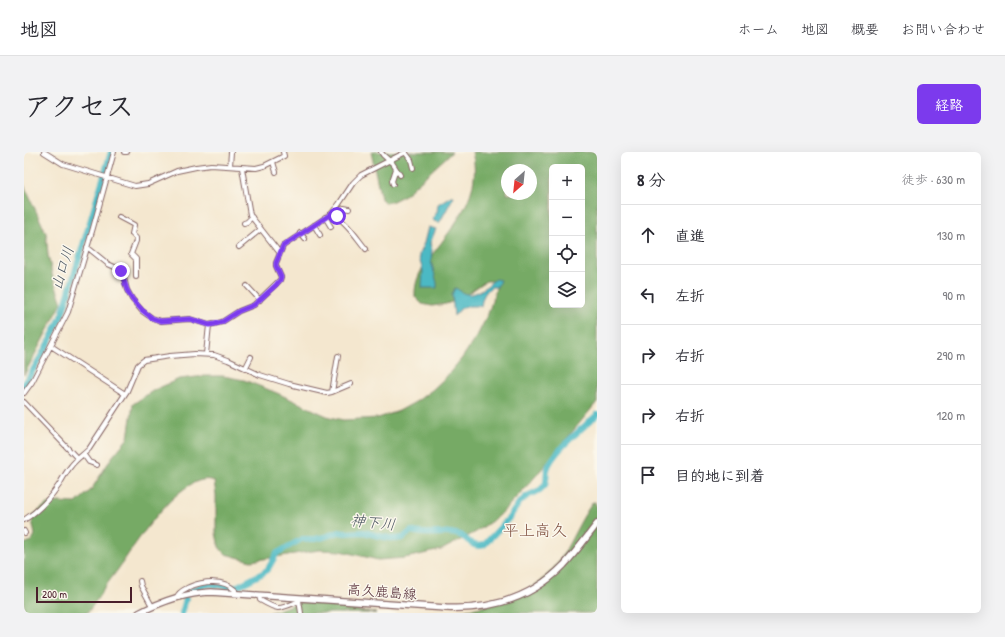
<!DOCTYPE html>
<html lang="ja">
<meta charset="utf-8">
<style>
:root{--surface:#fff;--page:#f2f2f3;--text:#2b2b33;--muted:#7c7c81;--line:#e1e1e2;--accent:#7c3aed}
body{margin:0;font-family:"Patrick Hand","Klee One",sans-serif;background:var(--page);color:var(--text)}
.controls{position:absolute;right:12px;top:12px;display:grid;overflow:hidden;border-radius:6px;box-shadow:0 4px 16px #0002}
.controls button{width:36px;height:36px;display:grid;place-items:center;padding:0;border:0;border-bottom:1px solid var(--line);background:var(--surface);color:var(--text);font:20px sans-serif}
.compass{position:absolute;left:477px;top:12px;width:36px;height:36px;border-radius:50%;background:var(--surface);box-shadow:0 4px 16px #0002;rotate:207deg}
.scale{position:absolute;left:12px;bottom:10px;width:96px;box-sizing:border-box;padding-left:4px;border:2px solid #4a1f2b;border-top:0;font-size:11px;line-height:14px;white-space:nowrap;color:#4a1f2b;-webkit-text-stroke:3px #fbf7ec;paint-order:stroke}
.stop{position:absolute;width:12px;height:12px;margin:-9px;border:3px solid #7c3aed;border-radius:50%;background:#fff}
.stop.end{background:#7c3aed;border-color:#fff;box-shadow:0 1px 4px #0008}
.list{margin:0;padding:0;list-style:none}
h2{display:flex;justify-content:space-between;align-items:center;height:52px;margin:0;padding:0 16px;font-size:17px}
h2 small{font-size:13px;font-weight:400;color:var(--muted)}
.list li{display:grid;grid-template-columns:26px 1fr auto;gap:12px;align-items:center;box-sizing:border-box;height:60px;padding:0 16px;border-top:1px solid var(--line)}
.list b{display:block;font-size:15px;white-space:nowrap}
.list em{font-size:13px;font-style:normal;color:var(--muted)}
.icon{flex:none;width:22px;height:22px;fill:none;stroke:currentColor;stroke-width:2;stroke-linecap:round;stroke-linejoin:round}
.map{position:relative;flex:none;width:573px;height:461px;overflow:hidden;border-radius:6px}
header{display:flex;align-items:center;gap:24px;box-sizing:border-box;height:56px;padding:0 20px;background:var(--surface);border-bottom:1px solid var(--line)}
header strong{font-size:19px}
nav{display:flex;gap:22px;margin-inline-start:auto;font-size:14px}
.intro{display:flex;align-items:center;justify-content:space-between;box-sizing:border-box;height:96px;padding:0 24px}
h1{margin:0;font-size:28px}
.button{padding:10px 18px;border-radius:6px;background:var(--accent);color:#fff;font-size:14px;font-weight:700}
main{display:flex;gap:24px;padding:0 24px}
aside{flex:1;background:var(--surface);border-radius:6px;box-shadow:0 4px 16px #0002}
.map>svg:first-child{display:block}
.forest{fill:#76aa65;stroke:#606448;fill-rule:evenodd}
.water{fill:#4bb9c4;stroke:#4a6c78}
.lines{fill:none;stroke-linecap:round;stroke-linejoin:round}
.river{stroke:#4bb9c4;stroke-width:6}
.minor-casing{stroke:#866564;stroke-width:6}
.secondary-casing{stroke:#866564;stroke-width:8}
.minor{stroke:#fff;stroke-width:4}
.secondary{stroke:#fff;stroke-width:5.5}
.route{stroke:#7c3aed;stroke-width:5}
.labels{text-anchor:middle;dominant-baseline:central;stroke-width:3;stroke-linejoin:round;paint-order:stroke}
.street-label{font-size:14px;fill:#4a1f2b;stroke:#fbf7ec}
.water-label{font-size:15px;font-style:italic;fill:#4a5561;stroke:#fbf7ec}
.quarter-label{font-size:16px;fill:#805141;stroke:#fbf7ec}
</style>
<header>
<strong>地図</strong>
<nav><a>ホーム</a><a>地図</a><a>概要</a><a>お問い合わせ</a></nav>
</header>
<div class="intro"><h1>アクセス</h1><a class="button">経路</a></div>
<main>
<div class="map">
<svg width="573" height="461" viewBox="0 0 573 461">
<rect width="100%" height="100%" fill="#fbf7ec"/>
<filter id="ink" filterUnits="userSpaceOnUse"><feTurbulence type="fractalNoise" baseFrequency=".025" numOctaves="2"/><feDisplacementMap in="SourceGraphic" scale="8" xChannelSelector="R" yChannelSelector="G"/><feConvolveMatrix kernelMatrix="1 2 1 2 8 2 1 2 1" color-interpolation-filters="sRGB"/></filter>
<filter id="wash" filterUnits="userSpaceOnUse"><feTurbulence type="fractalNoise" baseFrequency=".012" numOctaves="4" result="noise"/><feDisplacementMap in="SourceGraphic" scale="16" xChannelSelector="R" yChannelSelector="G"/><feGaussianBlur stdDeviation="0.9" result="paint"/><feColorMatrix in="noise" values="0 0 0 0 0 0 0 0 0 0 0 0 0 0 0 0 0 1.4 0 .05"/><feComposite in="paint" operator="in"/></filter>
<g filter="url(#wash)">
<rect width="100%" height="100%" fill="#f4e7cf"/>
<path class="forest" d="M 347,0 L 428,0 L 381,43 L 369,49 L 362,51 L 357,47 Z
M 448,0 L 573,0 L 573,250 L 511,325 L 475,364 L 452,380 L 417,398 L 381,406 L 354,408 L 317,399 L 295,398 L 227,409 L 201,402 L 195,395 L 192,381 L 192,343 L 190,329 C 159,316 109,395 95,416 C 90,423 85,429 80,436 C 75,444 70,453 63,461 L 0,461 L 0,392 L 7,389 L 11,383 L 8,368 L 9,363 L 23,352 L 35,350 L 52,351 L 67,338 L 88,305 L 104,286 L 109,252 L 130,238 L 155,227 L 181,224 L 199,224 L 220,228 L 253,241 L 303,264 L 319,268 L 354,266 L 375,259 L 393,249 L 408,238 L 422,225 L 438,206 L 454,182 L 464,162 L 473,133 L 472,129 L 462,129 L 436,147 L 422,152 L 408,154 L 398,152 L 391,145 C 390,127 398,116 408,103 C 431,72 459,41 448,0 ZM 528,15 L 558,15 L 558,153 L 528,153 ZM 483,18 L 507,18 L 507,42 L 483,42 Z
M 0,33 L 22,81 L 24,103 L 29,126 L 38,151 L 0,223 Z
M 569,350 L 571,350 L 573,356 L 573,461 L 427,461 C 469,453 512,445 537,406 C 548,388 556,368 569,350 Z
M 276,450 C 302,450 326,459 352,461 L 245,461 Z"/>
<path class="water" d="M 427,44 L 430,44 L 417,68 L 415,71 L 410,69 L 408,67 L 413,60 L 414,52 Z
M 404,75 L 412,77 L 406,91 L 408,98 L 407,109 L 413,131 L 413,136 L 398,136 L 399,119 L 395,106 L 395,102 L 400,91 Z
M 471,127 L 476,128 L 473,135 L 467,135 C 460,141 458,146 457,155 C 452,152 456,154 451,154 C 438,154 438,155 430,164 L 428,142 L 431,136 C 434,137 436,139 439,141 C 451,146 463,134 471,127 Z"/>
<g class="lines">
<path class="river" d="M 0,234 L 25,190 L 38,163 L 87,0
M 168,438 L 177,434 L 187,432 L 210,436 L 239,421 L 244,417 L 253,401 L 278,387 L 291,387 L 300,385 L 315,380 L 321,381 L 340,380 L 355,384 L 371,387 L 379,386 L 387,379 C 401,384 417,379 432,382 C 445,384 445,397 460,393 L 485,366 L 495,351 L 503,344 L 516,338 L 521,333 C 523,328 522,323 523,318 C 527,301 560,275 573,263
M 158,461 L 162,447"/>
</g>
</g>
<g filter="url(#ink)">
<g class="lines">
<defs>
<path id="minor" d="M 20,0 L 39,12 L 111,34 L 124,32 L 153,19 L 172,15 L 187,13 L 232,16 L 240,14 L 260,4 L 259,0
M 100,0 L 103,0
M 357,0 L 359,3 L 369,12 L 376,23
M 381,0 L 387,8 L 389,16
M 249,10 L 252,20
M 206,14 L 207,0
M 218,16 L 226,63 L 255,100
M 369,32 L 368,29 L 372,17
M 307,62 C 322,68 332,85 342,97
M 309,63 L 320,56 L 325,57
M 95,65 L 110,73 L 108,82 L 112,86 L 112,89 L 107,102 L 112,107 L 112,125
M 301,65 L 307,75
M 220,71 L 223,70 L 228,65
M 290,73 L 296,83
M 276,81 L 281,87
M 63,95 L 84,112 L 95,117 L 99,122 L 103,138 L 108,147 L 118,159 L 128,166 L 137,169 L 166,167 L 185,173
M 215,95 L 237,77
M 223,134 L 236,148
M 27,194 L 101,242
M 182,202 L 185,173 L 198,170 L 215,159 L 230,153 L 256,128 L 257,125 L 252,114 L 252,111 L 259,94 L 307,62 L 315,52 L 329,31 L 337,23 L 382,0
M 222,215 L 227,205
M 308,240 L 327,232
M 0,241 L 8,230 L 44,160 L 69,76 L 90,0
M 0,250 L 53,306
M 60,303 L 65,310 L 73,313
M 0,368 C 13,360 26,346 35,333 C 39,326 42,320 47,314 C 52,307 59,303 65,297 L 103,239 L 114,213 L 120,208 L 146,204 L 171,202 L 190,203 L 204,208 L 236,223 L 265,232 L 303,241 L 308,240 L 314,204
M 0,379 L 1,381
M 116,429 L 117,434 L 128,454
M 235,443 L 236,448 C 255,459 254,458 275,449
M 153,445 C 155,439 160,438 165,435 C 180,429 199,427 211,438 L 211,441
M 275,448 L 277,461"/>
<path id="secondary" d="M 115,461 C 138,449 161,441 187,440 L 422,456 C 466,458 508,446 540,413 C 552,400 562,386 573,372"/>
</defs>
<use href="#minor" class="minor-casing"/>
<use href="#secondary" class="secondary-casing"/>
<use href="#minor" class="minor"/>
<use href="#secondary" class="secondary"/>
</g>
</g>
<g class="lines" filter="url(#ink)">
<path class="route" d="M 97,119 L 103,138 L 108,147 L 118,158 L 128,166 L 137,169 L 166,167 L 185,173 L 191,172 L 198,170 L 215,159 L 230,153 L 252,133 L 256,128 L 257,125 L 252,114 L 252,111 L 259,94 L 307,62 L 313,64"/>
</g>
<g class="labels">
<g class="street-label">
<text transform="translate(358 439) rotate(4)">高久鹿島線</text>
</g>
<g class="water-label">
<text transform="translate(38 116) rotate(-73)">山口川</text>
<text transform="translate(349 370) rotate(6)">神下川</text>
</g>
<g class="quarter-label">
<text x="511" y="378">平上高久</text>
</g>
</g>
</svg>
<div class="controls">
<button>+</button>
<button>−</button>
<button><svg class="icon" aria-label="locate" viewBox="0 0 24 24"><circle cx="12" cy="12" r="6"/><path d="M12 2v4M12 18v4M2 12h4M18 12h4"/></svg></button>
<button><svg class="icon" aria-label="layers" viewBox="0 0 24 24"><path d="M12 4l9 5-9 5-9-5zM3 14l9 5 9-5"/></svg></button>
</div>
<svg class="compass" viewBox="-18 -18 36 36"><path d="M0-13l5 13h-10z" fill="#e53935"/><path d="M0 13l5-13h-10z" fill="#7c7c81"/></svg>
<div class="scale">200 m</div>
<div class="stop" style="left:313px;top:64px"></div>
<div class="stop end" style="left:97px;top:119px"></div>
</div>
<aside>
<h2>8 分<small>徒歩 · 630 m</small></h2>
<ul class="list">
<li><svg class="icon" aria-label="ahead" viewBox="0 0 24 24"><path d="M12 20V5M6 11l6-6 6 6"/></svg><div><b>直進</b></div><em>130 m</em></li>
<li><svg class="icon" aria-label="left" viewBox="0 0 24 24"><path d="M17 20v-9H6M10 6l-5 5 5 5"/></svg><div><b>左折</b></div><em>90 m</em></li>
<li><svg class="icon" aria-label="right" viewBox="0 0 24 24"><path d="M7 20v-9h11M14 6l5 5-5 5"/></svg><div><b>右折</b></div><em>290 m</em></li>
<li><svg class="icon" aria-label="right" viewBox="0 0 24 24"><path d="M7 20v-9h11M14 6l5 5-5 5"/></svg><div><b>右折</b></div><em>120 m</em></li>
<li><svg class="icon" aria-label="arrive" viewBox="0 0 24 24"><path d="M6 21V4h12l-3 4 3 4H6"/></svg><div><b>目的地に到着</b></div></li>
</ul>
</aside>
</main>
